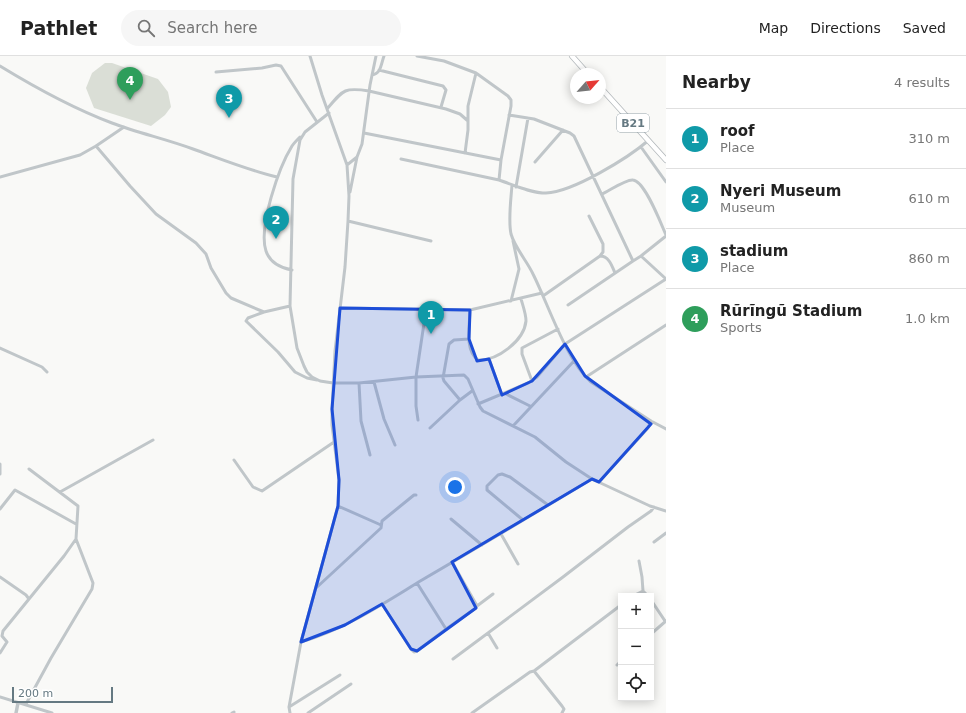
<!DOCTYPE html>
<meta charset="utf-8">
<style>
:root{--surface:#fff;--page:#f6f6f6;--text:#222;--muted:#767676;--line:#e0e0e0;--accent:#2563eb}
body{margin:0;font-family:"DejaVu Sans",sans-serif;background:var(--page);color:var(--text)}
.controls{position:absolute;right:12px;bottom:12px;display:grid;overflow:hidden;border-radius:0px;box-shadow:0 2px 10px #0003}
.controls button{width:36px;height:36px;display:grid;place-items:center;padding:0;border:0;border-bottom:1px solid var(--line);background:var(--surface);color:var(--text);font:20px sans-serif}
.compass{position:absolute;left:570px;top:12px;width:36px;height:36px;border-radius:50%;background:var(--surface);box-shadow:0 2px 10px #0003;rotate:63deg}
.scale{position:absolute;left:12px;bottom:10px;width:101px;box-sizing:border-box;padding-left:4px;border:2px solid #657982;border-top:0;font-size:11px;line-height:14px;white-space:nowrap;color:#657982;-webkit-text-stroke:3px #fff;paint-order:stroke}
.you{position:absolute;left:455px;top:431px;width:14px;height:14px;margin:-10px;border:3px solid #fff;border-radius:50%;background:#1a73e8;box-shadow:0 0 0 6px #1a73e833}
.badge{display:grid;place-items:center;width:26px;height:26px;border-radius:50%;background:var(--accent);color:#fff;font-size:13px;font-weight:700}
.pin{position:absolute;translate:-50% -33px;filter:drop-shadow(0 1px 2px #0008)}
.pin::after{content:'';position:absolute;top:21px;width:14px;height:12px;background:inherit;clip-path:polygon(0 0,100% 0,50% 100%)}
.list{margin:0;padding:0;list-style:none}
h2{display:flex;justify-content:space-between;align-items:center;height:52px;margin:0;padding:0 16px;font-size:17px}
h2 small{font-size:13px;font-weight:400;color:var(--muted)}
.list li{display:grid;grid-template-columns:26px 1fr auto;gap:12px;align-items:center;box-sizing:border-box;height:60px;padding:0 16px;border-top:1px solid var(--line)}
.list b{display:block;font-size:15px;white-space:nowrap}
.list p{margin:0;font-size:13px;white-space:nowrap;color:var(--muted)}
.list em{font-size:13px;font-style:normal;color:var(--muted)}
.icon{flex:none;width:22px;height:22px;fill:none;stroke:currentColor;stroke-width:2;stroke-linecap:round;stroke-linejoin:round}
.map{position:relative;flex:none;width:666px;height:657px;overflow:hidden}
header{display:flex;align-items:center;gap:24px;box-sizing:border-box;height:56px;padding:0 20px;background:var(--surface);border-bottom:1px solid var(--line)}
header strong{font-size:19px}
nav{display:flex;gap:22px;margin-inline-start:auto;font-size:14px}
.search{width:280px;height:36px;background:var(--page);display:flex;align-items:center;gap:10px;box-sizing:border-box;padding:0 14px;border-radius:22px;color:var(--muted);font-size:15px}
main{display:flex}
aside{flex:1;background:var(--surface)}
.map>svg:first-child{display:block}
.green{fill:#daded6}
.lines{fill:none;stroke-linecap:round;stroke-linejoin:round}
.trunk-casing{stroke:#b4b9bc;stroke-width:6}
.minor{stroke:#c0c6c9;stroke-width:3}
.tertiary{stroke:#c0c6c9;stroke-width:3.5}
.trunk{stroke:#fff;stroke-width:4.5}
.marked{fill:#1d4ed8;fill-opacity:0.2;stroke:#1d4ed8;stroke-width:3;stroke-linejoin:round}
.labels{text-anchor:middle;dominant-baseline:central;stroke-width:4;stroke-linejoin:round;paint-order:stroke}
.shield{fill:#fff;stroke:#93a1a8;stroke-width:1}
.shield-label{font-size:11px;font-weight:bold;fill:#657982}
</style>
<header>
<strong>Pathlet</strong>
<div class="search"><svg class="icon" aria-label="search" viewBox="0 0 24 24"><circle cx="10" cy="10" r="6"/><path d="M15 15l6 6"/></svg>Search here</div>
<nav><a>Map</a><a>Directions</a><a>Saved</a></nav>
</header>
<main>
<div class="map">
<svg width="666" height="657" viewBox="0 0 666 657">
<rect width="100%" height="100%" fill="#f9f9f7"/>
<path class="green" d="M 105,7 L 112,7 L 158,23 L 168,36 L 171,51 L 165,59 L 151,70 L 94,52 L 86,32 L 92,17 Z"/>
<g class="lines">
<defs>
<path id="trunk" d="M 572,0 L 588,18
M 600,31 L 666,104"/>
</defs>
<use href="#trunk" class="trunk-casing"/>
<path class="minor" d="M 417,0 L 444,5 L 476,17 L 508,40 L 511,44 L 511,50 L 501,104 L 499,124 C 514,129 530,137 546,137 C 573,136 628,102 649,84
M 0,10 C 36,32 72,52 112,67 C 138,77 166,83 193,93 C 221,103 248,114 277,121
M 379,14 L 443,30 L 446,34 L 441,51
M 216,16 L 262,12 L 276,9 L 281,10 L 317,66
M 372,19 C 381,18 381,8 384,0
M 327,53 C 343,34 344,31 369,35 L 446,53 L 460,58 L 468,65
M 329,57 L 305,76 L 300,84 L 293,123 L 290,250 L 297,292 L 304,310 L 307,316 L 312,321 L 320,325 L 333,327 L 359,327 L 416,321 L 464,319 L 468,323 L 480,351 L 483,355 L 535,381 L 566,406 L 592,423 L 650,450 L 666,455
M 509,59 L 534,63 L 570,77 L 574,80 L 633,205 L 641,200 L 666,180
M 364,77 L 501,104
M 96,90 L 130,130 L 156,158 L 196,187 L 206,198 L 211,212 L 226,237 L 231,242 L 264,256 L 290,250
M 641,91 L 666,126
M 465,97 L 468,74 L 468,50 L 476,17
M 401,103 L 499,124
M 535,106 L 563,74
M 347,109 L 357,101 L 362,88 L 370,29 L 376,0
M 0,121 L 80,99 L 96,90 L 124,71
M 512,129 C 511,143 508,164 511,178 C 515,192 527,205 533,218 C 549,250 566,304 591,326 L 651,365 L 666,373
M 516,131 L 528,62
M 350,136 L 357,101
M 602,138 C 609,135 626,123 633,124 C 645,125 661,168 666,179
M 348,165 L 431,185
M 600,200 C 609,200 612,210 615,217
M 641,200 L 666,223
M 292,214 C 281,212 270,207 266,195 C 258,171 279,111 292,90 C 294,87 297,84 300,81
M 543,240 L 600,200 L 603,196 L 603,188 L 589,160
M 511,245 L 519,213 L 513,185
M 568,249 L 633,205
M 340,252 L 470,254 L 542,237
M 470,254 C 470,269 464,294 478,304 C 497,305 524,285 526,265 C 526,258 523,250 521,243
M 264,256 L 248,262 L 246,265 L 278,296 L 295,316 L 307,322 L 317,324
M 0,292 L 42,311 L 47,316
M 489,303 L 502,339
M 586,321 L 666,269
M 532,325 L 522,298 L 522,292 L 558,273
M 374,326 L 384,363 L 395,389
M 359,327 L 361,365 L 370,399
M 506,338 L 530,350
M 460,344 L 444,325 L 443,322 L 449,288 L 454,284 L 469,283
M 478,348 L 528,327 L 537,321 L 565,288 L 666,223
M 418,364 L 416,350 L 416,321 L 426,254
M 513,370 L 574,305
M 430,372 L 460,344 L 472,335
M 234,404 L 253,431 L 262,435 L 334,386
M 0,408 L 0,418
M 599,426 L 648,372 L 651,365
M 60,436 L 153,384
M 338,450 L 381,469
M 0,453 L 15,434 L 76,468
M 451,463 L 482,489
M 523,464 L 487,434 L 487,430 L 498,419 L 502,418 L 510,421 L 548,449
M 501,478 L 518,508
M 654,486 L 666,477
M 639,505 L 642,521 L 643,535
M 0,521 L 26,539 L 29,543 L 3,575 L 2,580 L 7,586 L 0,597
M 417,527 L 446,573
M 316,532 L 381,472 L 382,465 L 414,439 L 416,439
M 633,540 L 643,535 L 648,540
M 29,543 L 64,500 L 76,483
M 651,544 L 665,565
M 382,548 L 411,593 L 414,596 L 417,595 L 449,571 L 476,552 L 476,548 L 452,506
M 477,550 L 493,538
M 488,577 L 497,592
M 651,578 L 666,565
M 301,586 C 344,574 384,547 422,524 C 479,491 535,457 592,423
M 453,603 L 563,521 L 628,471 L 651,455 L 654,451
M 617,609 L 621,605
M 534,615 L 562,650 L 564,653 L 562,657
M 0,641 L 52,657
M 26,648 L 51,602 L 92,533 L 93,527 L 76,483 L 78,450 L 29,413
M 289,651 L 340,619
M 232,657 L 234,656
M 290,657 L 289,651 L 301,586 L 338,450 L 339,424 L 332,369 L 332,353 L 335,295 L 345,211 L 348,165 L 349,140 L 347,109 L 322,39 L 310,0
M 308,657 L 351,628
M 472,657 L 530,616 L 534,615 L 621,549"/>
<path class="tertiary" d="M 16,657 L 18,647"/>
<use href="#trunk" class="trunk"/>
</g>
<path class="marked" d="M 340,252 L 470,254 L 469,283 L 477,305 L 489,303 L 502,339 L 532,325 L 565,288 L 585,320 L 651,368 L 599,426 L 592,423 L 452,506 L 476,552 L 417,595 L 411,593 L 382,548 L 345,569 L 301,586 L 338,450 L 339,424 L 332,353 Z"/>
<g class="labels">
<rect class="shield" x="617" y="58" width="32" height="18" rx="3"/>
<g class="shield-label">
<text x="633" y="67">B21</text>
</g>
</g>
</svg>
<div class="controls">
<button>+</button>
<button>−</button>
<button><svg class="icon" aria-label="locate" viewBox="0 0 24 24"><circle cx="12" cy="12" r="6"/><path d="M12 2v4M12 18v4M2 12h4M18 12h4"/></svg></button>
</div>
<svg class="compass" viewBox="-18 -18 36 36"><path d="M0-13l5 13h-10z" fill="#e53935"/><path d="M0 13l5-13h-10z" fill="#767676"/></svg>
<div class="scale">200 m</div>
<div class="you"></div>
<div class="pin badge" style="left:431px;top:278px;background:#0f9aa8">1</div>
<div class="pin badge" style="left:276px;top:183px;background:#0f9aa8">2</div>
<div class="pin badge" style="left:229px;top:62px;background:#0f9aa8">3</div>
<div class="pin badge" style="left:130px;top:44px;background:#2e9e5b">4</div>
</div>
<aside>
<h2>Nearby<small>4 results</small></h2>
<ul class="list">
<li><span class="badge" style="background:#0f9aa8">1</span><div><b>roof</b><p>Place</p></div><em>310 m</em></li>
<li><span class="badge" style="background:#0f9aa8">2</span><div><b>Nyeri Museum</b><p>Museum</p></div><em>610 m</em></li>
<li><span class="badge" style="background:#0f9aa8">3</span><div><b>stadium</b><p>Place</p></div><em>860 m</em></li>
<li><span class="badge" style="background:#2e9e5b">4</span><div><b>Rũrĩngũ Stadium</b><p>Sports</p></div><em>1.0 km</em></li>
</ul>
</aside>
</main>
